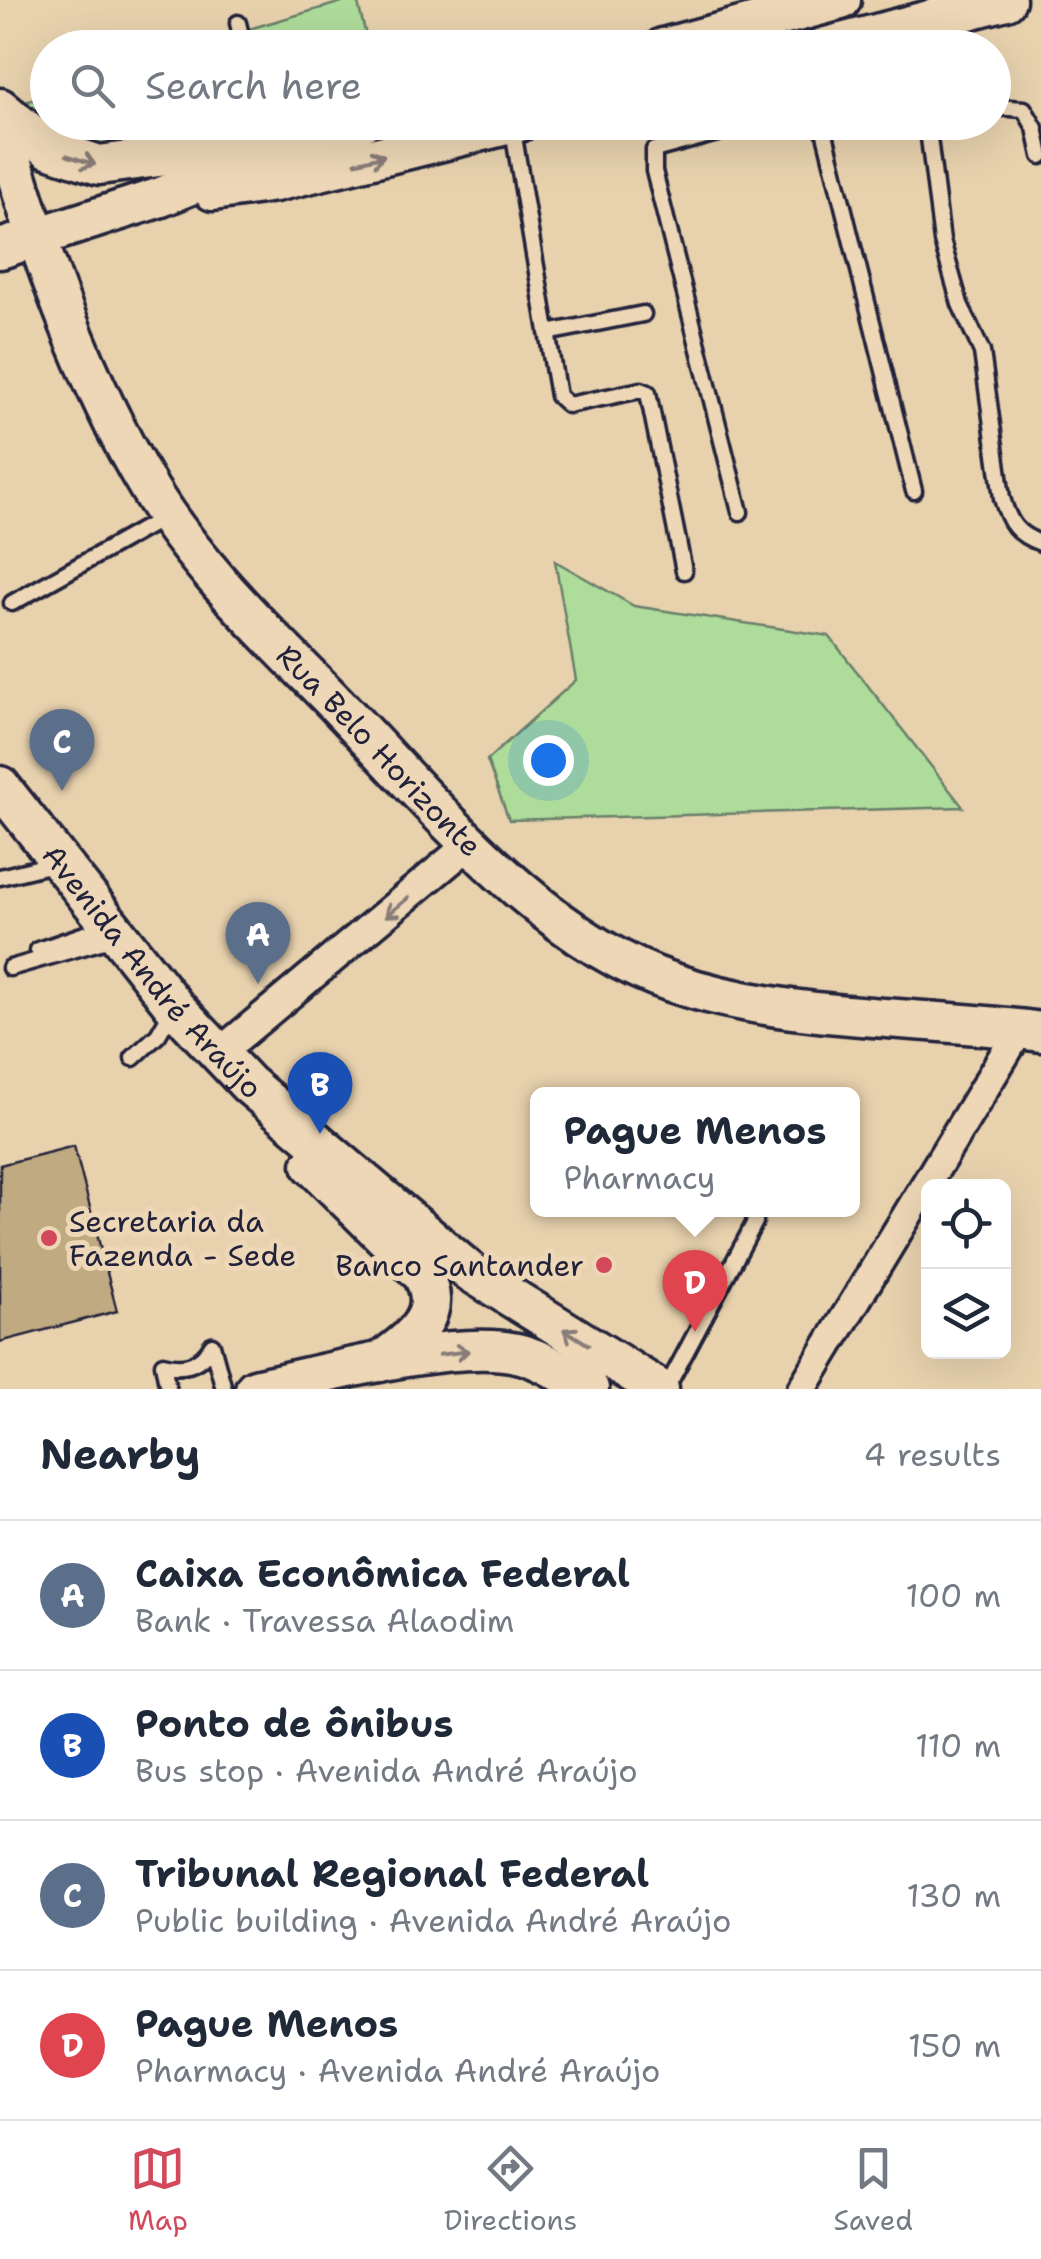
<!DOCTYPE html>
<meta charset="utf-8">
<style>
:root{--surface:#fff;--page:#f6f6f7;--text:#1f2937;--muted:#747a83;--line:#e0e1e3;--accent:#d1495b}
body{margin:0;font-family:"Shantell Sans",sans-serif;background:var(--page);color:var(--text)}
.controls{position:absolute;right:30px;bottom:30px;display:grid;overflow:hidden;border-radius:15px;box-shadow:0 10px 40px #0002}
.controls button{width:90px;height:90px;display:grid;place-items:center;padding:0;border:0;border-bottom:2px solid var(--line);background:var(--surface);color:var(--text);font:50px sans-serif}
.you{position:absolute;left:548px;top:760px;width:35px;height:35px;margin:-25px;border:8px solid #fff;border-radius:50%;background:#1a73e8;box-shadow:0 0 0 15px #1a73e833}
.badge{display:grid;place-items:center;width:65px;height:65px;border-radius:50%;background:var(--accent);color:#fff;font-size:32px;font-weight:700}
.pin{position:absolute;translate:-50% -82px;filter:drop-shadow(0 2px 5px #0008)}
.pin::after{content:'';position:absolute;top:52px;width:35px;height:30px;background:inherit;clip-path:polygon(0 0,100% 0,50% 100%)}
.popup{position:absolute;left:530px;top:1087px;width:330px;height:130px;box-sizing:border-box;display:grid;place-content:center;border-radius:15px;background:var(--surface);filter:drop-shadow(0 2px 8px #0005);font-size:32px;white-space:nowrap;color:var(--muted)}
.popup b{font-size:38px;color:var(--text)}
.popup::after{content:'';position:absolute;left:50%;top:100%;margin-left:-20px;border:20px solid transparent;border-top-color:var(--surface)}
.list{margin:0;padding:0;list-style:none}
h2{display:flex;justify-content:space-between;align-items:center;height:130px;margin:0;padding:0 40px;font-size:42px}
h2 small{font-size:32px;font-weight:400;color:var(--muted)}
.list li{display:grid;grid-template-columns:65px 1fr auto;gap:30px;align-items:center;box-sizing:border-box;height:150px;padding:0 40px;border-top:2px solid var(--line)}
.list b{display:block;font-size:38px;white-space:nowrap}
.list p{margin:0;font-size:32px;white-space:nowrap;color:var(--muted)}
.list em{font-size:32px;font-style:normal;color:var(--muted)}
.icon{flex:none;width:55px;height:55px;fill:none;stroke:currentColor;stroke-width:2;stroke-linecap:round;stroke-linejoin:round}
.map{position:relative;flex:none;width:1041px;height:1389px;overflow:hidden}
.search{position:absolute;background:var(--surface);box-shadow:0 10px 40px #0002;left:30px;right:30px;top:30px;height:110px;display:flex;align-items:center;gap:25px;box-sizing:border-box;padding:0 35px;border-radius:55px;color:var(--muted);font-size:38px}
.sheet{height:730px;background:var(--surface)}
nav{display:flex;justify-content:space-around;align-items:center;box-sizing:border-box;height:140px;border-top:2px solid var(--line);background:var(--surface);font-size:28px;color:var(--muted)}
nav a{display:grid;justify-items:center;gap:5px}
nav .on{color:var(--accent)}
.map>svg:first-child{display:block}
.green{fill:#aedc9a;stroke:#687f6a;stroke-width:2.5}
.building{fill:#c0aa82;stroke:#22223b;stroke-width:2.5}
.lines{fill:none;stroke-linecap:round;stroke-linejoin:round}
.lane-casing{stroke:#22223b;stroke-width:21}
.street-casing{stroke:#22223b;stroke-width:35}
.secondary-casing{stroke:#22223b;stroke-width:45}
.lane{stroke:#edd7b6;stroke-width:14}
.street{stroke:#edd7b6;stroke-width:28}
.secondary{stroke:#edd7b6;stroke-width:38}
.oneway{stroke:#887c78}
.poi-dot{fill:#d1495b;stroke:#edd7b6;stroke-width:4}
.labels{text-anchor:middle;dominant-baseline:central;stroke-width:10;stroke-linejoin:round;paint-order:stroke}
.street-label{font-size:30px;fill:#22223b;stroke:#edd7b6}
.poi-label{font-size:30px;fill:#22223b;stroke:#edd7b6;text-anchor:start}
</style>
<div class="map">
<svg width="1041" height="1389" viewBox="0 0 1041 1389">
<rect width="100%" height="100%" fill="#e8d2ae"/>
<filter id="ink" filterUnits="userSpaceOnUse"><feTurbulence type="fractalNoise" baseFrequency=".01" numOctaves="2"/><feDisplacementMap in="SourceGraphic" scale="20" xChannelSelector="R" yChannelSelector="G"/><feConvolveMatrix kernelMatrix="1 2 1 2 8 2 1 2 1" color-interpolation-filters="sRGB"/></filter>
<g filter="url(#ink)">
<path class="green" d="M 349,0 L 357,0 L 369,47 L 216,47 L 214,39 Z
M 47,96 L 48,122 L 135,123 L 137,129 L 163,122 L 300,123 L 107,161 L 41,140 L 28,101 Z
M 555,561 L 634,606 L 829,636 L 963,807 L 509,820 L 487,760 L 576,680 Z"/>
<path class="building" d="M 74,1146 L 117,1311 L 0,1342 L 0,1165 Z"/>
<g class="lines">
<defs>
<path id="lane" d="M 950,18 L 953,48
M 238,23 L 244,48
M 994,107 L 1024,109 L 1035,128 L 1041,156
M 262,122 L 266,142
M 822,122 L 914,491
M 934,122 L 928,130 L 942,241 L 960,304 L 982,352 L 1002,498 C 1009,523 1017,535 1041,543
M 512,125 L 558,396 L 568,405 L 641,390 L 648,393 L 684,571
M 547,333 L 643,314
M 740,512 L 654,171 L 654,150 L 758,122
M 12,603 L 167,516
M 0,877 L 57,863
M 38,950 L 108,926
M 10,968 L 114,938
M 133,1058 L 158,1035 L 173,1009
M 212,1345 L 224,1389
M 168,1389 L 163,1364 C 184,1370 200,1365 212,1345
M 666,1389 L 755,1222 L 753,1210"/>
<path id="street" d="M 218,1054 L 471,843
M 802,1389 L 1020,1029"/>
<g id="secondary">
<path d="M 663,48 L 841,0"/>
<path d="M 823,48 L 1006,0"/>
<path d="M 0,108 L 48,148 L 99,165 L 248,145"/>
<path id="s1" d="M 0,120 C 37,246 82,377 150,490 C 200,572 272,638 339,707 C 433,804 542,940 674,983 C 790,1022 921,1015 1041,1032"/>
<path d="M 213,191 L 275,182 L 519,122"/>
<path d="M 0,249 L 161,197 L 313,134 L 362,122"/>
<path id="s2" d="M 0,786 L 175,1007 L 248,1084 L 469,1271 L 659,1389"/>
<path d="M 312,1165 L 422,1274 C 446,1315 411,1339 380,1362"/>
<path d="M 255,1389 C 320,1375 459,1337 521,1354 C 546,1361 567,1376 589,1389"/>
</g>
</defs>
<use href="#lane" class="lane-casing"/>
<use href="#street" class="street-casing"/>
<use href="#secondary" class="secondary-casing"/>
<use href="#lane" class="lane"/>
<use href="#street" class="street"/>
<use href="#secondary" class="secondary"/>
</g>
<defs><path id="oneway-shaft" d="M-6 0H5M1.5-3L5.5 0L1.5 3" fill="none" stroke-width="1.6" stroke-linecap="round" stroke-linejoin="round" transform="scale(2.5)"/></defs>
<g class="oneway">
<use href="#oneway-shaft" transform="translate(370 159) rotate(-14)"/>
<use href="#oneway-shaft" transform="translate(81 160) rotate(18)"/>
<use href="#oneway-shaft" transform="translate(397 907) rotate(140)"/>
<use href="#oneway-shaft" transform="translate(576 1337) rotate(-148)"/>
<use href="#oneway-shaft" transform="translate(454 1353) rotate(-7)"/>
</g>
</g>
<g class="poi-dot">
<circle cx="49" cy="1238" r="10"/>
<circle cx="604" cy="1265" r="10"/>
</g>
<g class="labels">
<g class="street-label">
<text stroke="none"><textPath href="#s1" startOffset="748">Rua Belo Horizonte</textPath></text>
<text stroke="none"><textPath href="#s2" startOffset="240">Avenida André Araújo</textPath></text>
</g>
<g class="poi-label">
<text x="69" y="1221">Secretaria da<tspan x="69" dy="34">Fazenda - Sede</tspan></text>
<text x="584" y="1265" text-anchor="end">Banco Santander</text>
</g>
</g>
</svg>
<div class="controls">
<button><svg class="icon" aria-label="locate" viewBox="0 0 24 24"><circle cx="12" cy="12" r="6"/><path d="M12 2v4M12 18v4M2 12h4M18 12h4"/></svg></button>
<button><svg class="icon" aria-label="layers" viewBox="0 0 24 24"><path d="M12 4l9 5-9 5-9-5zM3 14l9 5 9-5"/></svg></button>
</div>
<div class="you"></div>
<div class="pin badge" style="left:258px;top:984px;background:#5c6f8a">A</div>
<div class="pin badge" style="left:320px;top:1134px;background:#1a4fb4">B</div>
<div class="pin badge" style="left:62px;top:791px;background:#5c6f8a">C</div>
<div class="pin badge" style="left:695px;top:1332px;background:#e0444e">D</div>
<div class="popup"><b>Pague Menos</b>Pharmacy</div>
<div class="search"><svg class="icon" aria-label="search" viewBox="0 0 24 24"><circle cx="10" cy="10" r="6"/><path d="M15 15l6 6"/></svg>Search here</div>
</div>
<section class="sheet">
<h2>Nearby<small>4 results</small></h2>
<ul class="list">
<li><span class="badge" style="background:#5c6f8a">A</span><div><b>Caixa Econômica Federal</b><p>Bank · Travessa Alaodim</p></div><em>100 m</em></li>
<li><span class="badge" style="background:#1a4fb4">B</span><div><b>Ponto de ônibus</b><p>Bus stop · Avenida André Araújo</p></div><em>110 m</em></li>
<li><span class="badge" style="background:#5c6f8a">C</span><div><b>Tribunal Regional Federal</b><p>Public building · Avenida André Araújo</p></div><em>130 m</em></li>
<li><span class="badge" style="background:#e0444e">D</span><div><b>Pague Menos</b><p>Pharmacy · Avenida André Araújo</p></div><em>150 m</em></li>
</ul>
</section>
<nav>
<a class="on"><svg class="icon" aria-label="map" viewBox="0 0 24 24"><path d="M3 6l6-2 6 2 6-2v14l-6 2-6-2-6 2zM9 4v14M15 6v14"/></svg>Map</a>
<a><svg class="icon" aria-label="directions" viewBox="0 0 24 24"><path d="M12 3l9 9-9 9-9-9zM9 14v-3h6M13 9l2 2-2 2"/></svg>Directions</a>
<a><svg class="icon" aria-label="saved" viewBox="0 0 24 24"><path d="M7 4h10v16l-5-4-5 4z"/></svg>Saved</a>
</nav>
